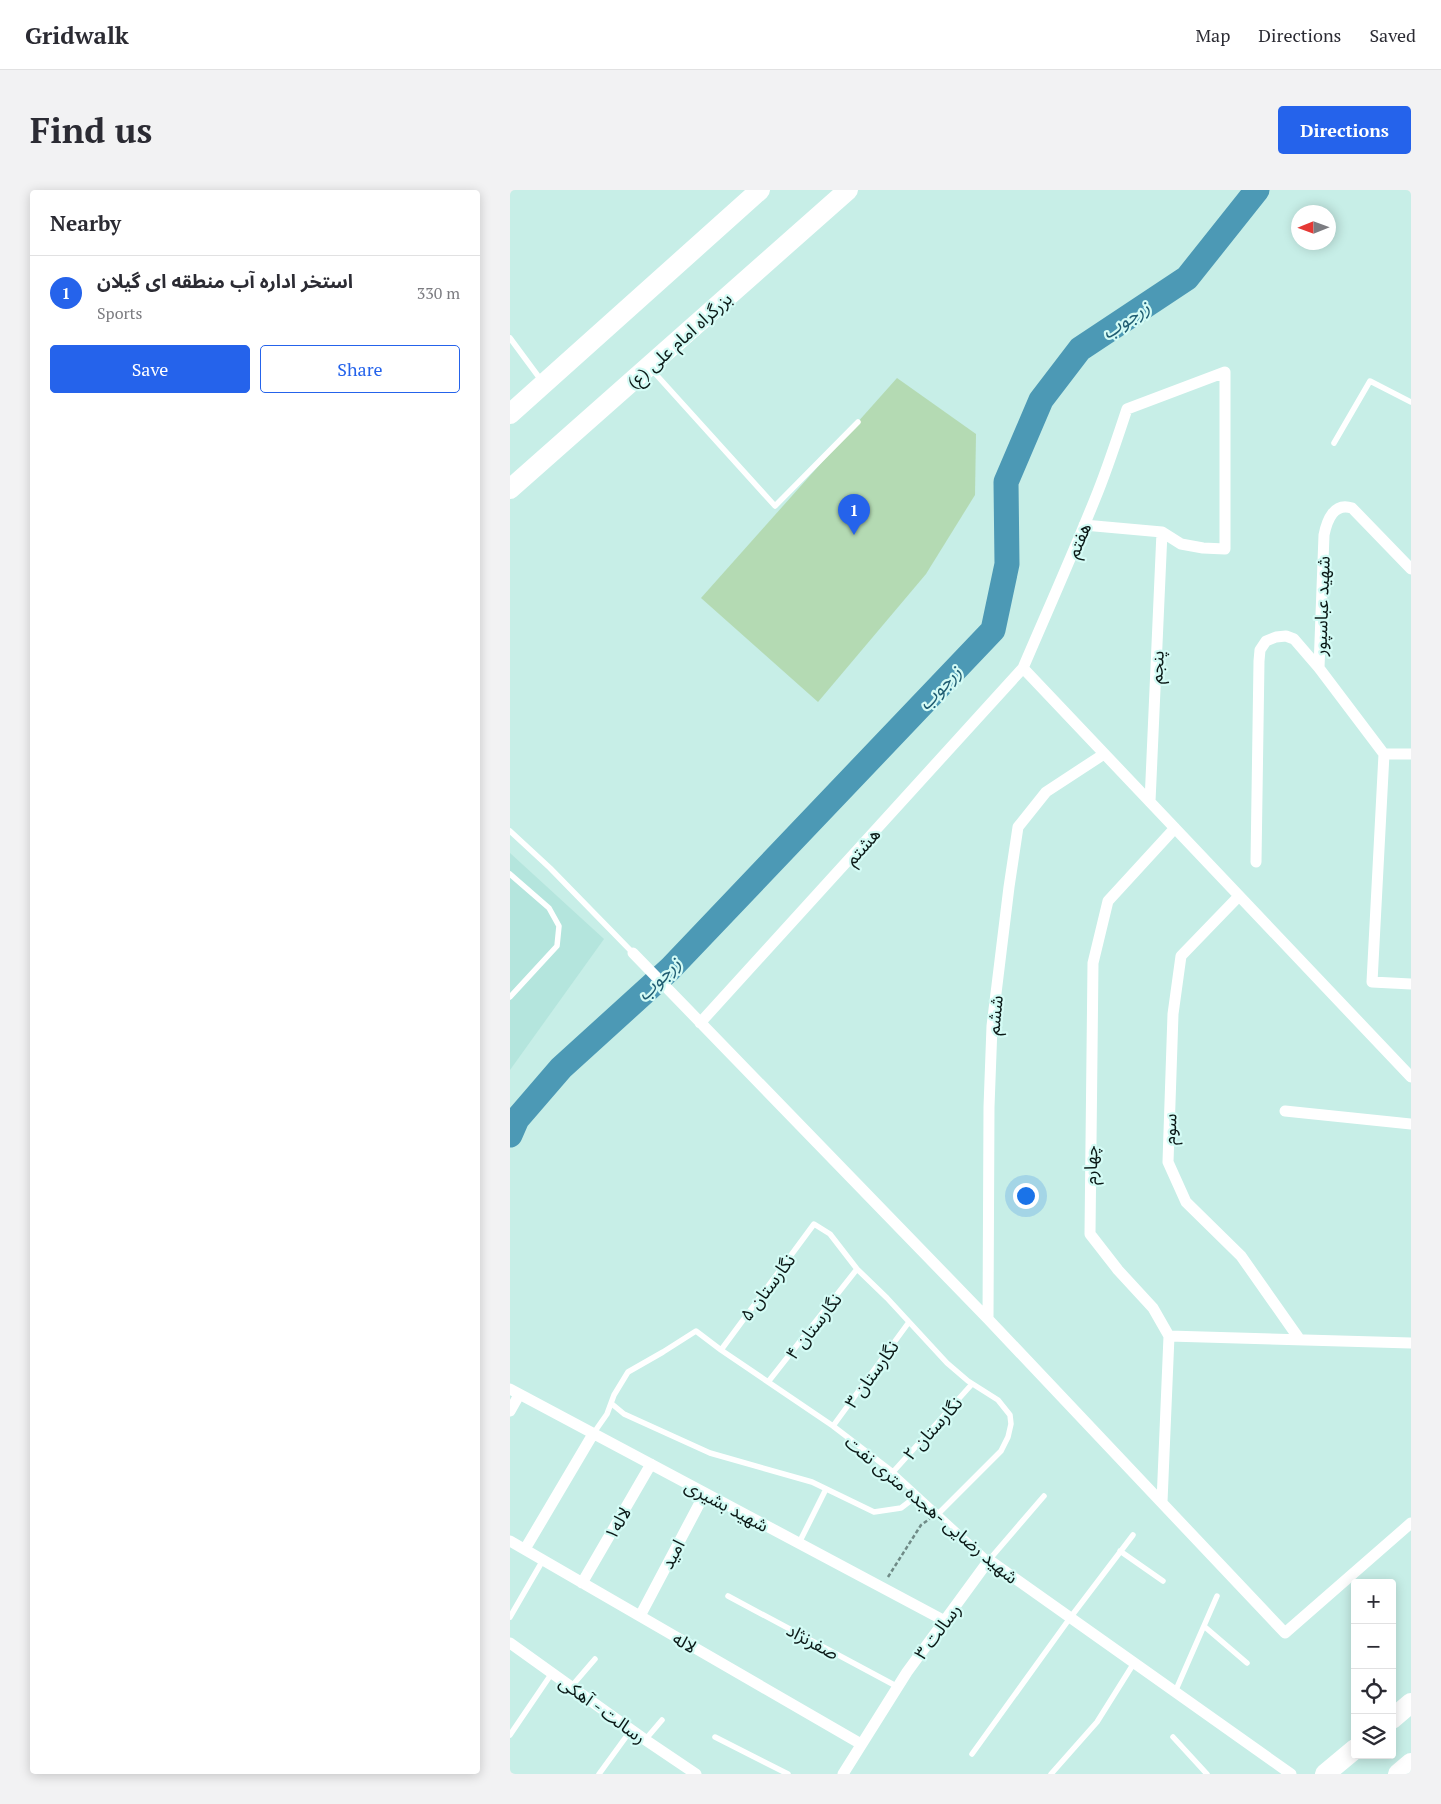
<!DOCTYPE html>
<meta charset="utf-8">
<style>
:root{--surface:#fff;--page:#f2f2f3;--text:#2b2b33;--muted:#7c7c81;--line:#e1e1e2;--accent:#2563eb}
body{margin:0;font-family:"PT Serif","Noto Sans Arabic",serif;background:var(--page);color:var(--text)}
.controls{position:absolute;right:15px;bottom:15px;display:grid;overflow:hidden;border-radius:5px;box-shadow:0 2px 12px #0003}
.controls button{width:45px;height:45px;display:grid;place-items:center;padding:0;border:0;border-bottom:1px solid var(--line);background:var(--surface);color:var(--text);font:25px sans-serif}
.compass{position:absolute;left:781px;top:15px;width:45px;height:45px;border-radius:50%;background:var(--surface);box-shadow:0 2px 12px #0003;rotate:269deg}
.you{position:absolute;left:515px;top:1005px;width:18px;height:18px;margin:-12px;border:4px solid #fff;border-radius:50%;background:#1a73e8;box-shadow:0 0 0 8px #1a73e833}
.badge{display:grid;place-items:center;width:32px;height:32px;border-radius:50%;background:var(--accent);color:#fff;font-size:16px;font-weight:700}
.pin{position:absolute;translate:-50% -41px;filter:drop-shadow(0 1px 2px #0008)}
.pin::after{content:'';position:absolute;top:26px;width:18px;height:15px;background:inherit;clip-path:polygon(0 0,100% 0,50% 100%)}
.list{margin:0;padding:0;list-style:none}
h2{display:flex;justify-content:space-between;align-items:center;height:65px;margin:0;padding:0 20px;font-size:21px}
h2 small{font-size:16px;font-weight:400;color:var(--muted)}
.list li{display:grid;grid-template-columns:32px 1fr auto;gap:15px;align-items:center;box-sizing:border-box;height:75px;padding:0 20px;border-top:1px solid var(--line)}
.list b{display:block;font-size:19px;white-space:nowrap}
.list p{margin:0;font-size:16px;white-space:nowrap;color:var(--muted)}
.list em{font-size:16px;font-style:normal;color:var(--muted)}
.actions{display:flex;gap:10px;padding:15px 20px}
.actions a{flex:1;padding:11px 0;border:1px solid var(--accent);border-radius:5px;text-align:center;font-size:18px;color:var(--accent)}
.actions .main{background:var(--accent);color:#fff}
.icon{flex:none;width:28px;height:28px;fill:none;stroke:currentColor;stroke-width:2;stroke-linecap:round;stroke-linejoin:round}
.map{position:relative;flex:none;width:901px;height:1584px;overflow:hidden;border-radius:5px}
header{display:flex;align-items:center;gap:30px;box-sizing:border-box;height:70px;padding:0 25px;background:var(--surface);border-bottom:1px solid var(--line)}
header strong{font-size:24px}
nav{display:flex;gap:28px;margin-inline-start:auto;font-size:18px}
.intro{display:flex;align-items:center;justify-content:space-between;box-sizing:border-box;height:120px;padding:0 30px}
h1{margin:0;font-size:35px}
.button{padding:12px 22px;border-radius:5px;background:var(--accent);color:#fff;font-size:18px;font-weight:700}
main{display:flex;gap:30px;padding:0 30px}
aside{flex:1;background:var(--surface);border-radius:5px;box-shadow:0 2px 12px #0003}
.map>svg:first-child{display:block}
.built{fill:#b4e5dd}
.green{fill:#b4dab3}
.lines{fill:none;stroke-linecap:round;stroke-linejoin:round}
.river{stroke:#4c99b5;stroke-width:25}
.path{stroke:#6f8a86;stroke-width:2.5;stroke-dasharray:4 2.5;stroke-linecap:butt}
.lane{stroke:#fff;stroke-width:5.5}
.street{stroke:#fff;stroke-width:11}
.highway{stroke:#fff;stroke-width:20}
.labels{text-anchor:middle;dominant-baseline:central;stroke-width:4.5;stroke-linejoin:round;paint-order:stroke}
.street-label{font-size:18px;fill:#0b1917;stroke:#d4fbf5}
.water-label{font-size:19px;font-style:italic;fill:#205d72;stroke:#d4fbf5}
</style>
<header>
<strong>Gridwalk</strong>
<nav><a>Map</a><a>Directions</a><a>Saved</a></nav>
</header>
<div class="intro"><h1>Find us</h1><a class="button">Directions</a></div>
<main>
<aside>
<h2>Nearby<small></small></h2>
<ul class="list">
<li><span class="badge">1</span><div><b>استخر اداره آب منطقه ای گیلان</b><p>Sports</p></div><em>330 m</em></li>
</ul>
<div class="actions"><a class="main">Save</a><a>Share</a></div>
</aside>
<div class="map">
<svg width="901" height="1584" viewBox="0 0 901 1584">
<rect width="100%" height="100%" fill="#c7eee7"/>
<path class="built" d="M 0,663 L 94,749 L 0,880 Z"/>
<path class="green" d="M 387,188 L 466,244 L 465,305 L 416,384 L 308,512 L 191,408 Z"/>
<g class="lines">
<path class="river" d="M 0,945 L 7,929 L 51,878 L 160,779 L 483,440 L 497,374 L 496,292 L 531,210 L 570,159 L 677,88 L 747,0"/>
<path class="path" d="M 378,1387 L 411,1335 L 421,1328"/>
<path class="lane" d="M 0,148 L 31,190
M 142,180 L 265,316 L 348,232
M 824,253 L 860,191 L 901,212
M 0,641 L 40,678 L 123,763
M 0,684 L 39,718 L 49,736 L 47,756 L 0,807
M 211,1160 L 304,1034 L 320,1044 L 347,1079 L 377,1108 L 437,1173 L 458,1191 L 488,1210 L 500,1225 L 501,1234 L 498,1247 L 491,1261 L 428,1324
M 258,1192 L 347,1079
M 102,1214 L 114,1224 L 200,1263 L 302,1292 L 364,1322 L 391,1318 L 408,1305
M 323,1236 L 399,1132
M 83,1244 L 97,1224 L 104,1205 L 118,1182 L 153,1162 L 186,1141 L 211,1160 L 323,1236 L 383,1282 L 479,1370 L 534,1306
M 383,1282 L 462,1194
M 289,1353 L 316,1299
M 610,1361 L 653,1391
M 218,1406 L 388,1497
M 0,1427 L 33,1370
M 695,1437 L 737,1473
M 61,1497 L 85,1469
M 665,1502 L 707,1406
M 0,1545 L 42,1483
M 205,1547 L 278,1584
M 663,1547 L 697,1584
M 135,1550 L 152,1530
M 462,1564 L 560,1428 L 623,1345
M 89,1584 L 121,1540
M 541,1584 L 587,1532 L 624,1473"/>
<path class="street" d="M 513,478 L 901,887
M 809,478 L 814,345 C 817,330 824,312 842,318 L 901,379
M 874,564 L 901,564
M 640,612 L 652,342
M 746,672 L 749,471 L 750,460 L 756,451 L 766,447 L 776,446 L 784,449 L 809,478 L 874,564 L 862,792 L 901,794
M 729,706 L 671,766 L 663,824 L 658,972 L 676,1012 L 731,1066 L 790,1150
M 123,763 L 478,1129 L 775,1443 L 901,1333
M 190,833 L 513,478 C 537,422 562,366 585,309 C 597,280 607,249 617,219 L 715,182 L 715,359 L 693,358 L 671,354 L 652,342 L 574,335
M 775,921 L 901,934
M 478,1129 L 479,917 L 482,836 L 499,697 L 508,637 L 536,602 L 594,564
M 659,1146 L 901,1153
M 0,1199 L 435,1431
M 0,1221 L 9,1205
M 652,1312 L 659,1146 L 643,1118 L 608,1080 L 580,1044 L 583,773 L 598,711 L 665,638
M 0,1351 L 351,1554
M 15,1359 L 83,1244
M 72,1393 L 141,1274
M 130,1426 L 195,1303
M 0,1453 L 134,1549 L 186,1584
M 333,1584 L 397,1482 L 479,1370 L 781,1584"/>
<path class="highway" d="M 0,224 L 250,0
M 0,299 L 338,0
M 882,1529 L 901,1513
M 815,1584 L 845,1559
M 888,1584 L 901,1573"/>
</g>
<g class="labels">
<g class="street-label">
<text transform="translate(169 150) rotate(-42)">بزرگراه امام علی (ع)</text>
<text transform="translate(568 350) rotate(-67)">هفتم</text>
<text transform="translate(811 416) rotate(-88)">شهید عباسپور</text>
<text transform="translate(646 477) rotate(-87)">پنجم</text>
<text transform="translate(352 656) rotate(-48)">هشتم</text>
<text transform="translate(484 825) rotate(-84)">ششم</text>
<text transform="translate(659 939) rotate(-88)">سوم</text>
<text transform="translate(580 975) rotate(-89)">چهارم</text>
<text transform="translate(257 1097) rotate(-53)">نگارستان ۵</text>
<text transform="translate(303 1136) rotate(-52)">نگارستان ۴</text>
<text transform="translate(361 1184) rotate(-54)">نگارستان ۳</text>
<text transform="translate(422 1238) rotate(-48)">نگارستان ۲</text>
<text transform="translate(217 1315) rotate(28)">شهید بشیری</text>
<text transform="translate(422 1319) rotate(40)">شهید رضایی -هجده متری نفت</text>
<text transform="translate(107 1333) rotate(-60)">لاله۱</text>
<text transform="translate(162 1364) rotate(-62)">امید</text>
<text transform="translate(427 1441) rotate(-53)">رسالت ۳</text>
<text transform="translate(303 1451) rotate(28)">صفرنژاد</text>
<text transform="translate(175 1452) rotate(30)">لاله</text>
<text transform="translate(93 1519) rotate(36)">رسالت - آهکی</text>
</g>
<g class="water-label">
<text transform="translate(615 129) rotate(-33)">زرجوب</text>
<text transform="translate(429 497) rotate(-46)">زرجوب</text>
<text transform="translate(148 788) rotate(-44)">زرجوب</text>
</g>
</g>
</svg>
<div class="controls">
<button>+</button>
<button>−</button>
<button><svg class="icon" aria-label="locate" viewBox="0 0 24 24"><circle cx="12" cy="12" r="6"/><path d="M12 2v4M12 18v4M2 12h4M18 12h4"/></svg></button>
<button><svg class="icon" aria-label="layers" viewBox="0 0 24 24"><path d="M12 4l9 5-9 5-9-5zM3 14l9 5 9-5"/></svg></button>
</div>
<svg class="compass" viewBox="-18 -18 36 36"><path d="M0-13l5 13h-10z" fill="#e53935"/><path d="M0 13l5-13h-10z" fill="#7c7c81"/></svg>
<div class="you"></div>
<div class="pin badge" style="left:344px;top:345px">1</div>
</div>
</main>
